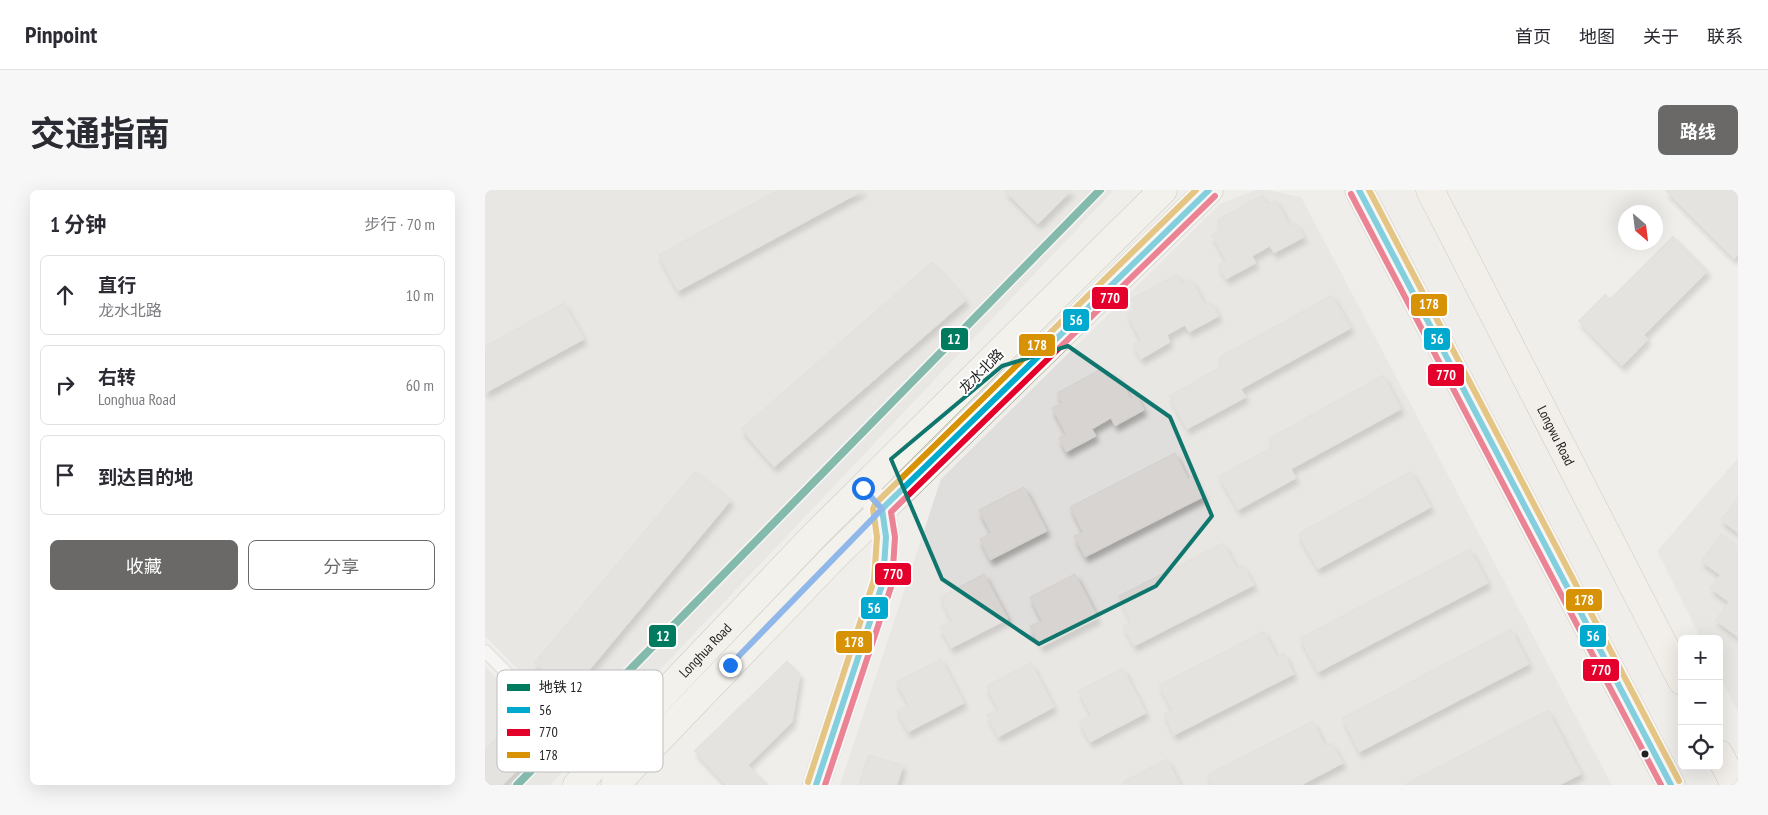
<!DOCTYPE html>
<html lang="zh">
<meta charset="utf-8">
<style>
:root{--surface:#fff;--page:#f7f7f7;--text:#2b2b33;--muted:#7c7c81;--line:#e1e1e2;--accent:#6a6968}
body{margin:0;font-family:"PT Sans Narrow","Noto Sans SC",sans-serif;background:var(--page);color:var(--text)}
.controls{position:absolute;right:15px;bottom:15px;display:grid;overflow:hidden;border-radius:8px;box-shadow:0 5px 20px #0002}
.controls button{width:45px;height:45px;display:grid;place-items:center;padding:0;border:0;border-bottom:1px solid var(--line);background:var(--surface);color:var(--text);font:25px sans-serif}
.compass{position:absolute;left:1133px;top:15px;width:45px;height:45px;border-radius:50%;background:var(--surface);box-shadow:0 5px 20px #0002;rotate:152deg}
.stop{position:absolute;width:15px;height:15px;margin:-11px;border:4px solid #1a73e8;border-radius:50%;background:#fff}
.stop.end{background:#1a73e8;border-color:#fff;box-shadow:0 1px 5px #0008}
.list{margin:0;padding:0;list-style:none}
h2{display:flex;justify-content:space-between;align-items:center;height:65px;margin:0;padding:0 20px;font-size:21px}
h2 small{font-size:16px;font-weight:400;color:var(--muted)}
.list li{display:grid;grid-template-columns:32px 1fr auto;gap:15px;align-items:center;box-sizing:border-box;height:80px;margin:0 10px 10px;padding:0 10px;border:1px solid var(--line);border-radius:8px}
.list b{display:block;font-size:19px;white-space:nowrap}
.list p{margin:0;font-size:16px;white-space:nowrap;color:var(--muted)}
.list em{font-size:16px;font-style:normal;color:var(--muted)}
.actions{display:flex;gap:10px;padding:15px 20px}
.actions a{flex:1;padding:11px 0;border:1px solid var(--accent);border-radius:8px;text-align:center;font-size:18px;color:var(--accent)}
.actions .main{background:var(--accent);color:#fff}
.icon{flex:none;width:28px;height:28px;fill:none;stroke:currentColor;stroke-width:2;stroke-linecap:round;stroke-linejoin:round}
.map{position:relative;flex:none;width:1253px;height:595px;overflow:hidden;border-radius:8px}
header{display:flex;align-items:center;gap:30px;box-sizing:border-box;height:70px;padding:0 25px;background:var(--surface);border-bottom:1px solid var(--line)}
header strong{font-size:24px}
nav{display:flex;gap:28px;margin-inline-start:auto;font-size:18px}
.intro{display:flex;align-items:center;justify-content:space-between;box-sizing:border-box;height:120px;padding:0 30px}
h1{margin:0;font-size:35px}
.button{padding:12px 22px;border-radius:8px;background:var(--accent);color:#fff;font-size:18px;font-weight:700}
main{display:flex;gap:30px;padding:0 30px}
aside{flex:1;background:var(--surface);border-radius:8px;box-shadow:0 5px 20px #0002}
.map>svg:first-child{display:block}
.residential{fill:#dfdedc}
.building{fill:#d7d4d2;stroke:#d3d0cc;filter:url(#shadow)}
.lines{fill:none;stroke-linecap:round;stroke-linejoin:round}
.service-casing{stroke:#c9c8c7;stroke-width:14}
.minor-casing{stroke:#c9c8c7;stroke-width:28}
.secondary-casing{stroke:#999a82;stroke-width:29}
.primary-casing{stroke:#a79c86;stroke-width:29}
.service{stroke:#fdfcfc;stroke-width:12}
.minor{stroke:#fdfcfc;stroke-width:26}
.secondary{stroke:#f4f4ed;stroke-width:28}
.primary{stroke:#f3ede7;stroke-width:28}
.bus-1-casing{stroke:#fff;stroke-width:10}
.bus-2-casing{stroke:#fff;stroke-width:10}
.bus-3-casing{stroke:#fff;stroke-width:10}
.bus-1{stroke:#00a9ce;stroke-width:6}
.bus-2{stroke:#e4002b;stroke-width:6}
.bus-3{stroke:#d79205;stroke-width:6}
.metro-1-casing{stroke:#fff;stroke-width:11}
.metro-1{stroke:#007b5f;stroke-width:8}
.route{stroke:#1a73e8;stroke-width:6}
.marked{fill:none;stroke:#0f766e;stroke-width:4;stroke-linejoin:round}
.bus-dot{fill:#222;stroke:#fff;stroke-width:2}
.labels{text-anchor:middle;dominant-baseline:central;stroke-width:4;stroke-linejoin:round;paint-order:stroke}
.street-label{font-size:14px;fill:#222;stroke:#fff}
.key{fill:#fff;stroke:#bdbdbd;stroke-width:1}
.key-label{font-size:14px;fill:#222}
.line-badge{stroke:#fff;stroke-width:2}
.badge-label{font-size:14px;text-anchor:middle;font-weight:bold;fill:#fff}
</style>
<header>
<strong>Pinpoint</strong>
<nav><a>首页</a><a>地图</a><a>关于</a><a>联系</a></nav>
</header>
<div class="intro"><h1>交通指南</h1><a class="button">路线</a></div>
<main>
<aside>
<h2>1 分钟<small>步行 · 70 m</small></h2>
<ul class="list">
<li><svg class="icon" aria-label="ahead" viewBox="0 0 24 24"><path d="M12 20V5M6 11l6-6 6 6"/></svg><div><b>直行</b><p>龙水北路</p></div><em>10 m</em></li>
<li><svg class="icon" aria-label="right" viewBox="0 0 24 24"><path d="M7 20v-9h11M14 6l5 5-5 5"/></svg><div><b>右转</b><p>Longhua Road</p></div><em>60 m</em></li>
<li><svg class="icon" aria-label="arrive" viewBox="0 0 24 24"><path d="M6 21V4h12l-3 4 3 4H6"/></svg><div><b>到达目的地</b></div></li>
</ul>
<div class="actions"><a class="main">收藏</a><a>分享</a></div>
</aside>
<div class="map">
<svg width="1253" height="595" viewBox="0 0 1253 595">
<defs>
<filter id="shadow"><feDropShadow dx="3" dy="5.5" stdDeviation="2.5" flood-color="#0004"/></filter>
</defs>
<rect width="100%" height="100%" fill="#f0eeeb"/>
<path class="residential" d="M 0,0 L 629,0 L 106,553 L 0,446 Z
M 770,0 L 783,0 L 816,7 L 1127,595 L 355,595 L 456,289 L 735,14 Z
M 1253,268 L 1253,522 L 1234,485 L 1234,449 L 1216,449 L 1172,361 Z
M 0,477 L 91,568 L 65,595 L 0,595 Z"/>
<path class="building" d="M 293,0 L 379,0 L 193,101 L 173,65 Z
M 519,0 L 587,0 L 553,34 Z
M 1180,0 L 1247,0 L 1253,6 L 1253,65 L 1249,69 Z
M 777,5 L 782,14 L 791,10 L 805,36 L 811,33 L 819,47 L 789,63 L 785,56 L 767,66 L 771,73 L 741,89 L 733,75 L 741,71 L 727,45 L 736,39 L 732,30 Z
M 1188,46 L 1223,81 L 1159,145 L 1163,149 L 1137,176 L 1093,131 L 1120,104 L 1125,109 Z
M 447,72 L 481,110 L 289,277 L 256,239 Z
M 692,84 L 697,94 L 706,89 L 720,115 L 726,112 L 734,126 L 704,142 L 700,135 L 682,145 L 685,152 L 656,169 L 648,154 L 656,150 L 642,124 L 651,119 L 646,109 Z
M 847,105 L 866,138 L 756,199 L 761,207 L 702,239 L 684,206 L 737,176 L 733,168 Z
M 79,113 L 99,149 L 0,203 L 0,156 Z
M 618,178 L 623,187 L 631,183 L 646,209 L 651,205 L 659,220 L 630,236 L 626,228 L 607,239 L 611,246 L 581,262 L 574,248 L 581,244 L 567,218 L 577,213 L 572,203 Z
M 898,185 L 916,219 L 806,279 L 811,288 L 753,320 L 734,286 L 787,257 L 783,249 Z
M 690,263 L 703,289 L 709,285 L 720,306 L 600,367 L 589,346 L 598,342 L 585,317 Z
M 210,281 L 246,310 L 85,503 L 49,473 Z
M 926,281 L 946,317 L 833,379 L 813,344 Z
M 539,297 L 562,341 L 505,370 L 495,349 L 506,343 L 494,320 Z
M 1253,307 L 1253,343 L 1236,330 Z
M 1236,344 L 1253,357 L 1253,447 L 1230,430 L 1244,412 L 1225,398 L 1235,385 L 1216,371 Z
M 738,353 L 752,378 L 758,375 L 769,395 L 649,456 L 638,436 L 646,432 L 634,406 Z
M 985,359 L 1003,393 L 833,482 L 815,448 Z
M 499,384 L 523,429 L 466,458 L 455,437 L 467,431 L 455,407 Z
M 590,384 L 613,428 L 556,457 L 545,436 L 557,431 L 545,407 Z
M 1026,439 L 1044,474 L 874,562 L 857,528 Z
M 779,441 L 792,467 L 799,463 L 809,484 L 689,545 L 679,524 L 687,520 L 674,495 Z
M 456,469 L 479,513 L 423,542 L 412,521 L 424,515 L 411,492 Z
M 302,471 L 315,484 L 307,532 L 263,575 L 283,595 L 241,595 L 209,561 Z
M 546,473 L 569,517 L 513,547 L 502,525 L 514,520 L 501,496 Z
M 638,478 L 661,523 L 605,552 L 594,531 L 606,525 L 593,501 Z
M 1063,520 L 1096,584 L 1074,595 L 919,595 Z
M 36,525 L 62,552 L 17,595 L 0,595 L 0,559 Z
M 828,531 L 840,556 L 847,553 L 858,573 L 816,595 L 728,595 L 722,585 Z
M 383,565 L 418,575 L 412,595 L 374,595 Z
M 682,569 L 695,595 L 639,595 L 637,592 Z"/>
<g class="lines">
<defs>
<path id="service" d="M 0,461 L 112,574"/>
<path id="minor" d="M 331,595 L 398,392 L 401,347 L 397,319 L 378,298"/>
<g id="secondary">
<path id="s1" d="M 92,595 L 328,347 L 678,0"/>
<path d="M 130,595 L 348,368 L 724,0"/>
</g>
<g id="primary">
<path d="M 874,0 L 1186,595"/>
<path id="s2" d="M 945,0 L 1197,491"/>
<path d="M 1234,564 L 1250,595"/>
</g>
</defs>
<use href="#service" class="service-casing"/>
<use href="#minor" class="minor-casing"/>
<use href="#secondary" class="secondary-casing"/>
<use href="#primary" class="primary-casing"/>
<use href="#service" class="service"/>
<use href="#minor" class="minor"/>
<use href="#secondary" class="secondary"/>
<use href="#primary" class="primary"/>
<defs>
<path id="bus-1" d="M 874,0 L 1186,595
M 331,595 L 398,392 L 401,347 L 397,319 L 724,0"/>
<path id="bus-2" d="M 866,4 L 1176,595
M 340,595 L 407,394 L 410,347 L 406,322 L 730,6"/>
<path id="bus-3" d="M 884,0 L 1194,591
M 323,592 L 389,390 L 392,347 L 388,319 L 390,314 L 711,0"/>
</defs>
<use href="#bus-1" class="bus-1-casing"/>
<use href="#bus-2" class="bus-2-casing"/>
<use href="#bus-3" class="bus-3-casing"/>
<use href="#bus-1" class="bus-1"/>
<use href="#bus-2" class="bus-2"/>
<use href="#bus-3" class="bus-3"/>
<defs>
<path id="metro-1" d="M 32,595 L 615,0"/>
</defs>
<use href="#metro-1" class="metro-1-casing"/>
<use href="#metro-1" class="metro-1"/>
</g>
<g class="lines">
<path class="route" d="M 245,475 L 397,319 L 378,298"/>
</g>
<path d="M0 0H1253V595H0ZM 583,156 L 685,227 L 727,326 L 671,396 L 554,454 L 457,389 L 406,269 L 517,176 Z" fill="#f0eeeb" fill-opacity=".55" fill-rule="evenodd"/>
<path class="marked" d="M 583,156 L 685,227 L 727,326 L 671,396 L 554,454 L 457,389 L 406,269 L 517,176 Z"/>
<circle class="bus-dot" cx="1160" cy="564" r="4.5"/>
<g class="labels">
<g class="street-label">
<text transform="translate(496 181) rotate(-45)">龙水北路</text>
<text stroke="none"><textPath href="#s2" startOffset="276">Longwu Road</textPath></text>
<text stroke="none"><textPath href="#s1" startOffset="186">Longhua Road</textPath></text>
</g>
</g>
<rect x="12" y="480" width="166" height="102" rx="8" class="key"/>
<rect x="22" y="494" width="23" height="7" fill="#007b5f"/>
<rect x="22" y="517" width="23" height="6" fill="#00a9ce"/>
<rect x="22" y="539" width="23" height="7" fill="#e4002b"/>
<rect x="22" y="562" width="23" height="6" fill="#d79205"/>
<g class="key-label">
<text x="54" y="502">地铁 12</text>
<text x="54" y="525">56</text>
<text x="54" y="547">770</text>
<text x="54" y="570">178</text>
</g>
<g class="line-badge">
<rect x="606" y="96" width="38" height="24" rx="5" fill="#e4002b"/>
<rect x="925" y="103" width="38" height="24" rx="5" fill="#d79205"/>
<rect x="577" y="118" width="28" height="24" rx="5" fill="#00a9ce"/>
<rect x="455" y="137" width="29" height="24" rx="5" fill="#007b5f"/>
<rect x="938" y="137" width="28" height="24" rx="5" fill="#00a9ce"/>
<rect x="533" y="143" width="38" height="24" rx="5" fill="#d79205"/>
<rect x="942" y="173" width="38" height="24" rx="5" fill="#e4002b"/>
<rect x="389" y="372" width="38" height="24" rx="5" fill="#e4002b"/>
<rect x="1080" y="398" width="38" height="24" rx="5" fill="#d79205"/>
<rect x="375" y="406" width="29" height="24" rx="5" fill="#00a9ce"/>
<rect x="163" y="434" width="29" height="24" rx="5" fill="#007b5f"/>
<rect x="1094" y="434" width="28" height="24" rx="5" fill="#00a9ce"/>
<rect x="350" y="440" width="38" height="24" rx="5" fill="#d79205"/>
<rect x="1097" y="468" width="38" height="24" rx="5" fill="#e4002b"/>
</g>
<g class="badge-label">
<text x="625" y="113">770</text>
<text x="944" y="119">178</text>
<text x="591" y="135">56</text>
<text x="469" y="154">12</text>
<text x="952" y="154">56</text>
<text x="552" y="160">178</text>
<text x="961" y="190">770</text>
<text x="408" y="389">770</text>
<text x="1099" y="415">178</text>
<text x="389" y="423">56</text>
<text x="178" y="451">12</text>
<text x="1108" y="451">56</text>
<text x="369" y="457">178</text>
<text x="1116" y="485">770</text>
</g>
</svg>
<div class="controls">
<button>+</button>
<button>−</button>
<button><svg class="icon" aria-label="locate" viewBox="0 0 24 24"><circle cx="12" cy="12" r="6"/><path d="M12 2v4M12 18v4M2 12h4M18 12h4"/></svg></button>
</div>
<svg class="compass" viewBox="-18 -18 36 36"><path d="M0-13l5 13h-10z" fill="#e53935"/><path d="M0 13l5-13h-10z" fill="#7c7c81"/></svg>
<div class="stop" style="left:378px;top:298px"></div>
<div class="stop end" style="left:245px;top:475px"></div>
</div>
</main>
